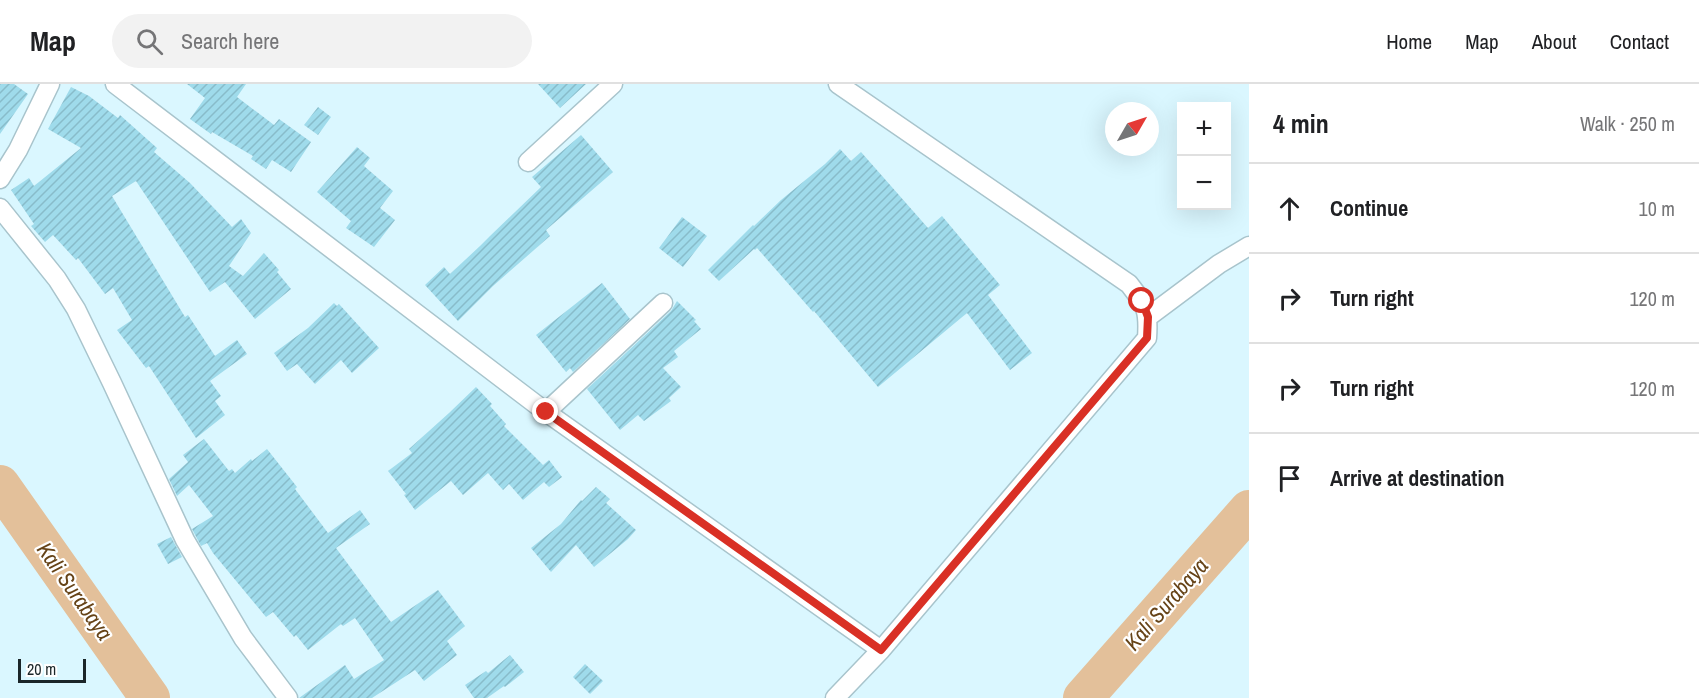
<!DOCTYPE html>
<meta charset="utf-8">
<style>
:root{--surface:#fff;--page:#f2f2f2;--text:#202124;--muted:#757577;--line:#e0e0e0}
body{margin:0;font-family:"Archivo Narrow",sans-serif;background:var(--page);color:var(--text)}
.controls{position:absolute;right:18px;top:18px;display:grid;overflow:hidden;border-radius:0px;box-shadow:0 6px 24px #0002}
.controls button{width:54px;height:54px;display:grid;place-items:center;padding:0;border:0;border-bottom:2px solid var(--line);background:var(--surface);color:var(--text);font:30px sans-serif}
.compass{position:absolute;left:1105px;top:18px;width:54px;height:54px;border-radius:50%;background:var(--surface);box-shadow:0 6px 24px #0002;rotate:51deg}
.scale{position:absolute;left:18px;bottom:15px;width:68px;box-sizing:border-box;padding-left:6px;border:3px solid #1b2629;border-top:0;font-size:16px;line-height:21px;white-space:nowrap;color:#1b2629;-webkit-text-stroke:4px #fff;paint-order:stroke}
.stop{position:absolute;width:18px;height:18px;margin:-14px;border:4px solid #d93025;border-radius:50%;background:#fff}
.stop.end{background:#d93025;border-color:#fff;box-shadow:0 2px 6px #0008}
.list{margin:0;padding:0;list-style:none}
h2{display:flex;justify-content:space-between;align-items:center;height:78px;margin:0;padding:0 24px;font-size:26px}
h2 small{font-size:20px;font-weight:400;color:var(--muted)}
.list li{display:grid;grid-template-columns:39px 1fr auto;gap:18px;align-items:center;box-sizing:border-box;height:90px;padding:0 24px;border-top:2px solid var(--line)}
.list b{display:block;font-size:22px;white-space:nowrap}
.list em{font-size:20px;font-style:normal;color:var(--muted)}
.icon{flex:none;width:33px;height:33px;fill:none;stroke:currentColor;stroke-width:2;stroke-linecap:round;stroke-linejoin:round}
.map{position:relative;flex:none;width:1249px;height:614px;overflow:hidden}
header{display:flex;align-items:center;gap:36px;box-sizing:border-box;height:84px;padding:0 30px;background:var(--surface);border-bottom:2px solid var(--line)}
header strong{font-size:28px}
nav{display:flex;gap:33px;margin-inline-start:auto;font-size:21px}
.search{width:420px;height:54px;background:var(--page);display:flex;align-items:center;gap:15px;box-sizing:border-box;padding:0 21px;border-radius:33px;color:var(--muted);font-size:22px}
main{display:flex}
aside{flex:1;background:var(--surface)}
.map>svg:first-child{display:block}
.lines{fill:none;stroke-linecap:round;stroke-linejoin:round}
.river{stroke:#e3c09a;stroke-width:40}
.building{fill:url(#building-hatch)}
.minor-casing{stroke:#a8c4cc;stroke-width:21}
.minor{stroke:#fff;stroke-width:18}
.route{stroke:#d93025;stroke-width:8}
.labels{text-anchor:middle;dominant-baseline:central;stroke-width:4.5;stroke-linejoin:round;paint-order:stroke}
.water-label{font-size:22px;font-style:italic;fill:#664317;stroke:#fff}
</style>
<header>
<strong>Map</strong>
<div class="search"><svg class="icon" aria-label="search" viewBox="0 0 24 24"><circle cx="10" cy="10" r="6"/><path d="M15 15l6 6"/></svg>Search here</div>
<nav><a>Home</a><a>Map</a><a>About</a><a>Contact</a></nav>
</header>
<main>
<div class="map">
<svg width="1249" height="614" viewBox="0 0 1249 614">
<defs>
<pattern id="building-hatch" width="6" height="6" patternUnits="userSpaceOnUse" patternTransform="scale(1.5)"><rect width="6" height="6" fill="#9fdbeb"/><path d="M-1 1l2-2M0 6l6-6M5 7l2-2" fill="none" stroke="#88bcca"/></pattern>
</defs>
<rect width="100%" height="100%" fill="#daf7ff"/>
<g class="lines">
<path class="river" d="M 0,401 L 150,614
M 1083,614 L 1249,426"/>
</g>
<path class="building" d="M 0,0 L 14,0 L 28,10 L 0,50 Z
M 187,0 L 246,0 L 237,13 L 274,41 L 279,35 L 311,58 L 291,88 L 272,76 L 266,85 L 251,75 L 253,72 L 212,48 L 211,50 L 190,35 L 205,14 Z
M 538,0 L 586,0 L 560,24 Z
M 71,3 L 89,12 L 118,34 L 120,31 L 157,64 L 154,68 L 190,99 L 232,143 L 241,135 L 251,149 L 229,182 L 243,192 L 264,169 L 279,186 L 277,188 L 291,205 L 255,235 L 225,198 L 210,208 L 136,97 L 112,112 L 185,233 L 188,231 L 215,272 L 237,256 L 247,270 L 210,297 L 221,312 L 215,317 L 225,331 L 196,354 L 149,282 L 146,284 L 117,246 L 132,236 L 113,204 L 105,210 L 78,174 L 76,176 L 53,151 L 45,158 L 31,142 L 34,140 L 11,106 L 29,94 L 34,102 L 81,64 L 48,45 Z
M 318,23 L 331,33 L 318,51 L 304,41 Z
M 581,51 L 613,88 L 546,146 L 550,152 L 493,202 L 458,237 L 425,201 L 444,183 L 450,190 L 480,162 L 490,152 L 541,103 L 532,93 Z
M 357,63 L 370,74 L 364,82 L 393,107 L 380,124 L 395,136 L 374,163 L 346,144 L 351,137 L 317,108 Z
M 840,65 L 851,77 L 861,68 L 928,144 L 942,132 L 1000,201 L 988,211 L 1032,269 L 1010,286 L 967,229 L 878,303 L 814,227 L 813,228 L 757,164 L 755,166 L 754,165 L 719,197 L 708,186 L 753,141 L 754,142 L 781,116 L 825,80 Z
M 682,133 L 707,152 L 683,183 L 659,164 Z
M 602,199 L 630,235 L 573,288 L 570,284 L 566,288 L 536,251 Z
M 677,217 L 696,236 L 694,237 L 701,245 L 674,267 L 678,273 L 663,284 L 681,303 L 669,314 L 671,317 L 644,337 L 638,331 L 620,346 L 587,305 L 671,227 Z
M 334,219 L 337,222 L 339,220 L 379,264 L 352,289 L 341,276 L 315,300 L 297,280 L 287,287 L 274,269 L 308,244 Z
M 476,303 L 492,320 L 490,322 L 506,340 L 504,342 L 543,381 L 549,376 L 562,393 L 549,403 L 544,398 L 523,416 L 509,400 L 503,406 L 488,389 L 463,411 L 451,397 L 415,426 L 404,411 L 406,410 L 388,387 L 412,369 L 409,365 L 449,329 Z
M 204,355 L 229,387 L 232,385 L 235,389 L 251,375 L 252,377 L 267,365 L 297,403 L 295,405 L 328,449 L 360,426 L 370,440 L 336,464 L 391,538 L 438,506 L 465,542 L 447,557 L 457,571 L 424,597 L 415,586 L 372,614 L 299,614 L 345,581 L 354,595 L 384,576 L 355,534 L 343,542 L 341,540 L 308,566 L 296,551 L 294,553 L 273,528 L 266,533 L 213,469 L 207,459 L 201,462 L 192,445 L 213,432 L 189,401 L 177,412 L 169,395 L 188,378 L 183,371 Z
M 596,403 L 610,415 L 606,419 L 636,446 L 628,455 L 594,483 L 576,461 L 551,488 L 531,464 L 561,440 L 581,416 L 582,417 Z
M 171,453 L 182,473 L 168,480 L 157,460 Z
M 510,571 L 524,588 L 505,603 L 504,602 L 487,614 L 474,614 L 465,601 L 486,587 L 488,589 Z
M 585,580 L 603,597 L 590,610 L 573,593 Z"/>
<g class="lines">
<defs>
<path id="minor" d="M 115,0 L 546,328 L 881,566
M 528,78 L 613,0
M 0,95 L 18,66 L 50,0
M 0,124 L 57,195 L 76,225 L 112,299 L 185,456 L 243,554 L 288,614
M 1148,233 L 1219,180 L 1249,162
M 546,328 L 663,219
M 835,614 L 881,566 L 1147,254 C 1149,226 1146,222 1129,200 L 838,0"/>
</defs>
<use href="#minor" class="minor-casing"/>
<use href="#minor" class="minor"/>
</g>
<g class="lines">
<path class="route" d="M 546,328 L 881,566 L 1147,254 L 1148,233 L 1142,217"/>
</g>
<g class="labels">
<g class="water-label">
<text transform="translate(75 507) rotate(55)">Kali Surabaya</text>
<text transform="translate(1166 520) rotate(-49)">Kali Surabaya</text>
</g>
</g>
</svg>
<div class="controls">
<button>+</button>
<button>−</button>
</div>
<svg class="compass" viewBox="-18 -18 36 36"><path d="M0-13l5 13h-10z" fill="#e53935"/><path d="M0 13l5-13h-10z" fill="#757577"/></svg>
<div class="scale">20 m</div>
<div class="stop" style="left:1142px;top:217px"></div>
<div class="stop end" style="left:546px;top:328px"></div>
</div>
<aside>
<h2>4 min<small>Walk · 250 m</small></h2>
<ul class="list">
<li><svg class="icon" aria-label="ahead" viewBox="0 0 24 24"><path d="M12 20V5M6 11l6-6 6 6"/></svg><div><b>Continue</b></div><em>10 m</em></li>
<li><svg class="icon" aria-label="right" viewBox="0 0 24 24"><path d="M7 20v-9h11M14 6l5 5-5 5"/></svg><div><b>Turn right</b></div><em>120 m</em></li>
<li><svg class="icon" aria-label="right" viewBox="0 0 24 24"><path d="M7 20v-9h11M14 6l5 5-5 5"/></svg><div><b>Turn right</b></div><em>120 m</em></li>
<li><svg class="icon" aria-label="arrive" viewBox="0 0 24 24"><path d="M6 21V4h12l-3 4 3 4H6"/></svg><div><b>Arrive at destination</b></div></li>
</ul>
</aside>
</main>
